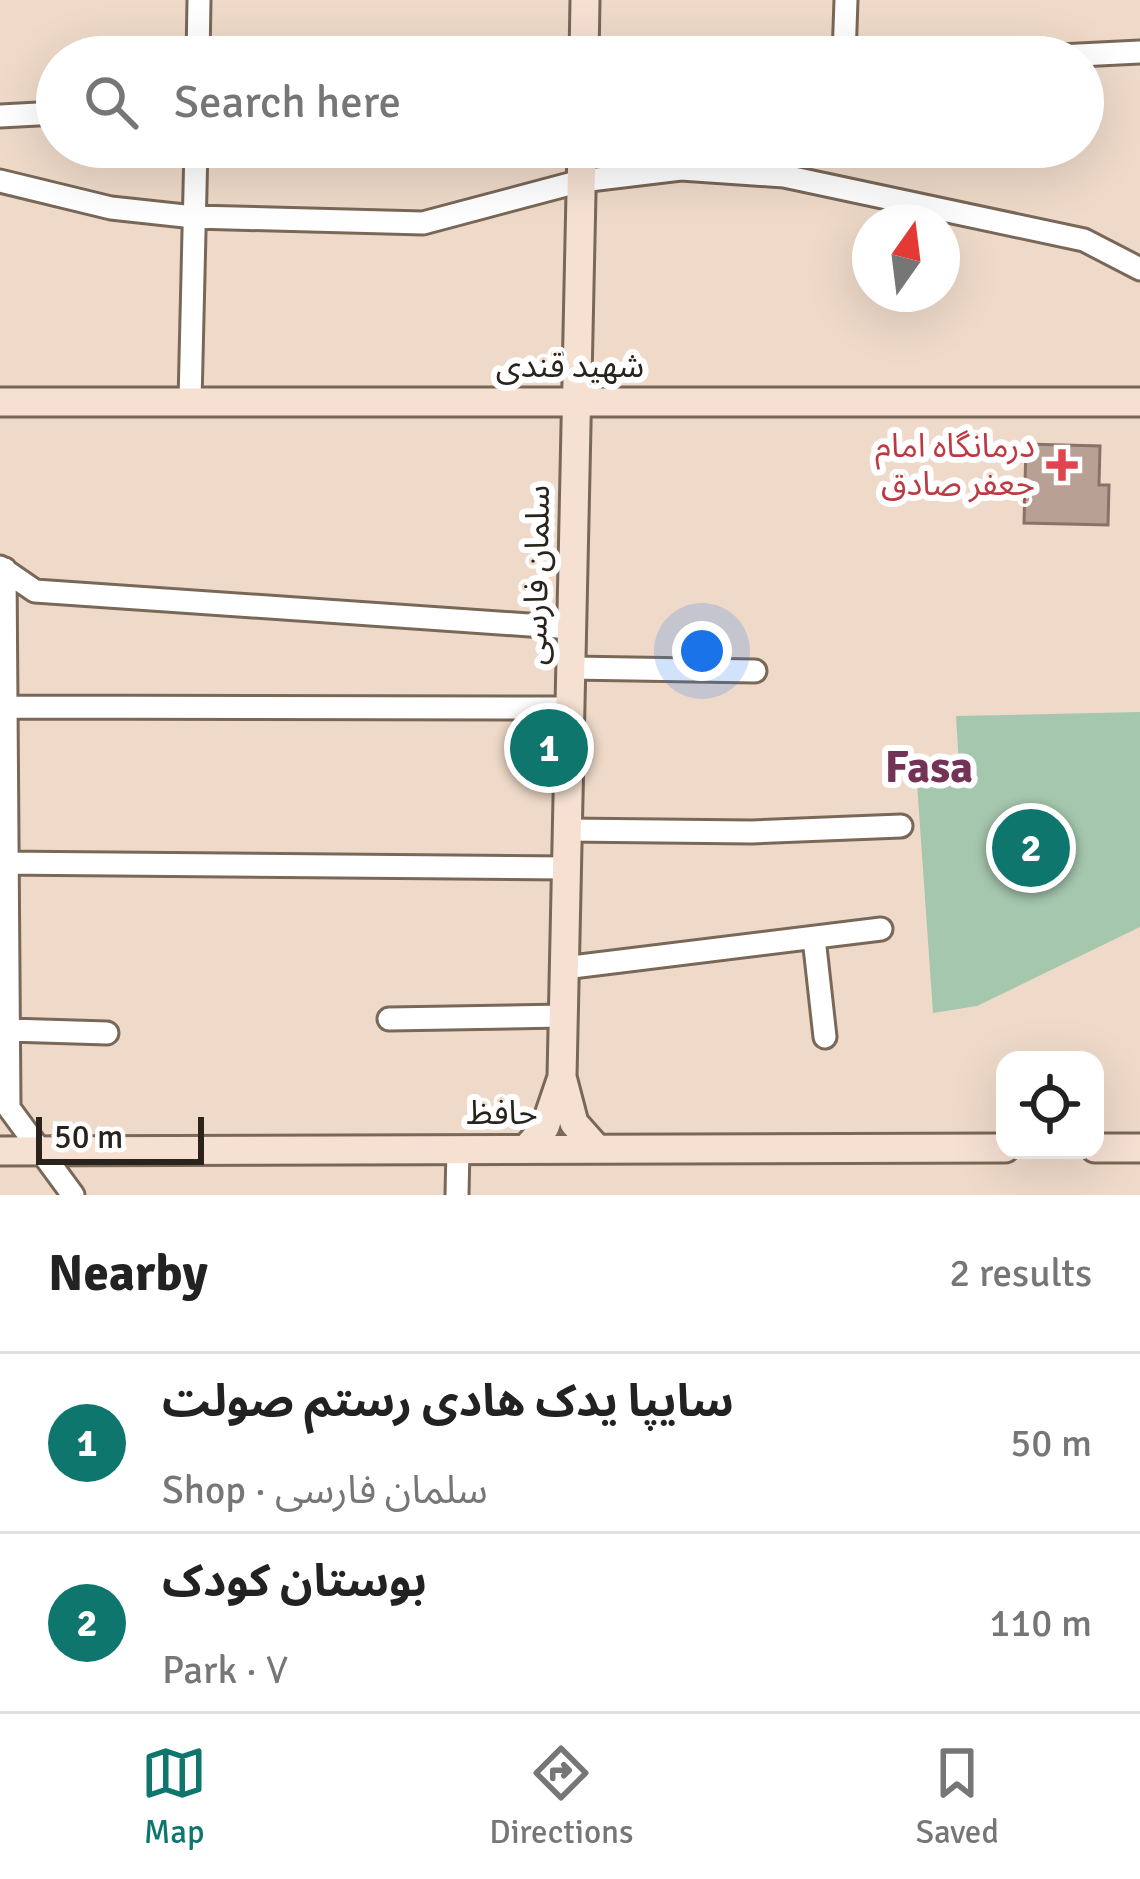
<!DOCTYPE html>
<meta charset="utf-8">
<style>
:root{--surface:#fff;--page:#f6f6f6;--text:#222;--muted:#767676;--line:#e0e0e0;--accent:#0f766e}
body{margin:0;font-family:Signika,"Noto Sans Arabic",sans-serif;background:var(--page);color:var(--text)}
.controls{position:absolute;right:36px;bottom:36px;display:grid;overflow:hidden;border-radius:24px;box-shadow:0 12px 48px #0002}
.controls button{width:108px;height:108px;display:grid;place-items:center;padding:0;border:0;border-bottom:3px solid var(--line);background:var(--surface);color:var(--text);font:60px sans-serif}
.compass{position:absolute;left:852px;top:204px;width:108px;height:108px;border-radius:50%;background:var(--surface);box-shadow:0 12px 48px #0002;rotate:14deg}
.scale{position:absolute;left:36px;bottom:30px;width:168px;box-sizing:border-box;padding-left:12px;border:6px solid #2a231c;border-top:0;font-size:33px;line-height:42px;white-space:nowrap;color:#2a231c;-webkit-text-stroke:9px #fff;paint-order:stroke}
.you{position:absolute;left:702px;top:651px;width:42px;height:42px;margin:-30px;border:9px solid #fff;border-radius:50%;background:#1a73e8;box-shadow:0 0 0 18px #1a73e833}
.badge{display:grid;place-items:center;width:78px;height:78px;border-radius:50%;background:var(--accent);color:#fff;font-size:39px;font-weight:700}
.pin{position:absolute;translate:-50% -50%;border:6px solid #fff;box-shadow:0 3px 12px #0006}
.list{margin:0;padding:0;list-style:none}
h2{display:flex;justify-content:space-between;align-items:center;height:156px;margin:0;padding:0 48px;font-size:51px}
h2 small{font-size:39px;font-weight:400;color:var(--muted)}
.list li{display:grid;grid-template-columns:78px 1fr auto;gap:36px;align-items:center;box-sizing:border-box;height:180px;padding:0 48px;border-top:3px solid var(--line)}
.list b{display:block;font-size:45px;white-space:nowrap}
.list p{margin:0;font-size:39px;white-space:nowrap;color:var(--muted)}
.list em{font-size:39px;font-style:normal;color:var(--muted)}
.icon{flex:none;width:66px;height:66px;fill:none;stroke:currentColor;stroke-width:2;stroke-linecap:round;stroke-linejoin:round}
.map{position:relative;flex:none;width:1140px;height:1195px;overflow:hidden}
.search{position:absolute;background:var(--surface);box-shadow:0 12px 48px #0002;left:36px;right:36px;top:36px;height:132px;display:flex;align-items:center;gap:30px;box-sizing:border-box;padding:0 42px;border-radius:66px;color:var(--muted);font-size:45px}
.sheet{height:516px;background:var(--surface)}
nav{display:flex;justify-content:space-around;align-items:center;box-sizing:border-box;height:168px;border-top:3px solid var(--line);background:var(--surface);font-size:33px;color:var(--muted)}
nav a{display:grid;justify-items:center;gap:6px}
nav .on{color:var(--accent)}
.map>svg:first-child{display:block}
.green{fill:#a5c7ae}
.building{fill:#b8a095;stroke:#897268;stroke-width:3}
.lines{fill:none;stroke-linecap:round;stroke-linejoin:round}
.street-casing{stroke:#796758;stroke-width:27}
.secondary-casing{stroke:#796758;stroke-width:33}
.street{stroke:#fff;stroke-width:21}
.secondary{stroke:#f5e0d2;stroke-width:27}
.health-dot{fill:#e0444e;stroke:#fff;stroke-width:4.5}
.labels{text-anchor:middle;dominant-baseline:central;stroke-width:12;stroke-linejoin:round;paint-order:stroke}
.street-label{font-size:33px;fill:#2a231c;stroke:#fff}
.health-label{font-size:33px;fill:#be3a42;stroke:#fff;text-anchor:end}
.district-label{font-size:45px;font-weight:bold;fill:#733356;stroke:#fff}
</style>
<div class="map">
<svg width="1140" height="1195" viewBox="0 0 1140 1195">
<rect width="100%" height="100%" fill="#efdac9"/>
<path class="green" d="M 1140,712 L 1140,927 L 977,1006 L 933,1013 L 916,769 L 959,765 L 956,716 Z"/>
<path class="building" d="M 1026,444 L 1100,446 L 1099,485 L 1109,485 L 1108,525 L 1024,523 Z"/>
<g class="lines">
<defs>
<path id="street" d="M 198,57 L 199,0
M 844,57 L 846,0
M 1039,57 L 1140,52
M 0,116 L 57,113
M 706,147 L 713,171
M 0,181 L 111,208 L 194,217 L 423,223 L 581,181 L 681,169 L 784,176 L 1084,240 L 1140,269
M 190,402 L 196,147
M 0,567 L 35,591 L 572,628
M 5,569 L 9,1108 L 73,1195
M 571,668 L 755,671
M 0,707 L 570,708
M 567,830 L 752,832 L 901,826
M 0,863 L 567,868
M 814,938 L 825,1037
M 564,968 L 881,929
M 389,1019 L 564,1016
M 9,1030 L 107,1033
M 457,1195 L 458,1149"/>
<path id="secondary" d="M 584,57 L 585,0
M 582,147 L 562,1077 L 574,1123 L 597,1149
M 0,402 L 1140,402
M 1095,1148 L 1140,1148
M 526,1149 L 545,1127 L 562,1077
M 0,1151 L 1005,1148"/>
</defs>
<use href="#street" class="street-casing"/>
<use href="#secondary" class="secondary-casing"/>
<use href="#street" class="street"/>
<use href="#secondary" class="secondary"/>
</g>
<path class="health-dot" d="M1056 447h12v12h12v12h-12v12h-12v-12h-12v-12h12z"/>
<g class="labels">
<g class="street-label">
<text x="570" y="366">شهید قندی</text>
<text transform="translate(537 575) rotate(-89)">سلمان فارسی</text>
<text x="502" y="1113">حافظ</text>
</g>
<g class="health-label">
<text x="1035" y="446">درمانگاه امام<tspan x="1035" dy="38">جعفر صادق</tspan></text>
</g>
<g class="district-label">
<text x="929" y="767">Fasa</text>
</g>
</g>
</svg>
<div class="controls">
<button><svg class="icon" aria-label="locate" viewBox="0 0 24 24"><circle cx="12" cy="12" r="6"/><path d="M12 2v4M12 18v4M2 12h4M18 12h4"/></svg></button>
</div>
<svg class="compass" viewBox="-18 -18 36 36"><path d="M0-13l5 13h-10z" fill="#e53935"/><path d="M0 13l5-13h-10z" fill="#767676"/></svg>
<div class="scale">50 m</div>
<div class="you"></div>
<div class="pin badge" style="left:549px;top:748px">1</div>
<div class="pin badge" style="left:1031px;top:848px">2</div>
<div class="search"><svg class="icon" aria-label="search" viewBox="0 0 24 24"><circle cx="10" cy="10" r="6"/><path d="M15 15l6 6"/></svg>Search here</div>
</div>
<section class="sheet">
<h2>Nearby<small>2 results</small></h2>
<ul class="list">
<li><span class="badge">1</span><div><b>سایپا یدک هادی رستم صولت</b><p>Shop · سلمان فارسی</p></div><em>50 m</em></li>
<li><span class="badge">2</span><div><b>بوستان کودک</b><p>Park · ۷</p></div><em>110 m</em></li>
</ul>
</section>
<nav>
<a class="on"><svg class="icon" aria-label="map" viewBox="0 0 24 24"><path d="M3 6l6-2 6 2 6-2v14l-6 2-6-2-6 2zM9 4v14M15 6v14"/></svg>Map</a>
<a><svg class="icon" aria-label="directions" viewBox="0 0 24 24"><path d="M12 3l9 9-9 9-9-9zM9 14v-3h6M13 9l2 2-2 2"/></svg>Directions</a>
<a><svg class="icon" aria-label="saved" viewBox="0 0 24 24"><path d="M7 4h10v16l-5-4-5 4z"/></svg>Saved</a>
</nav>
